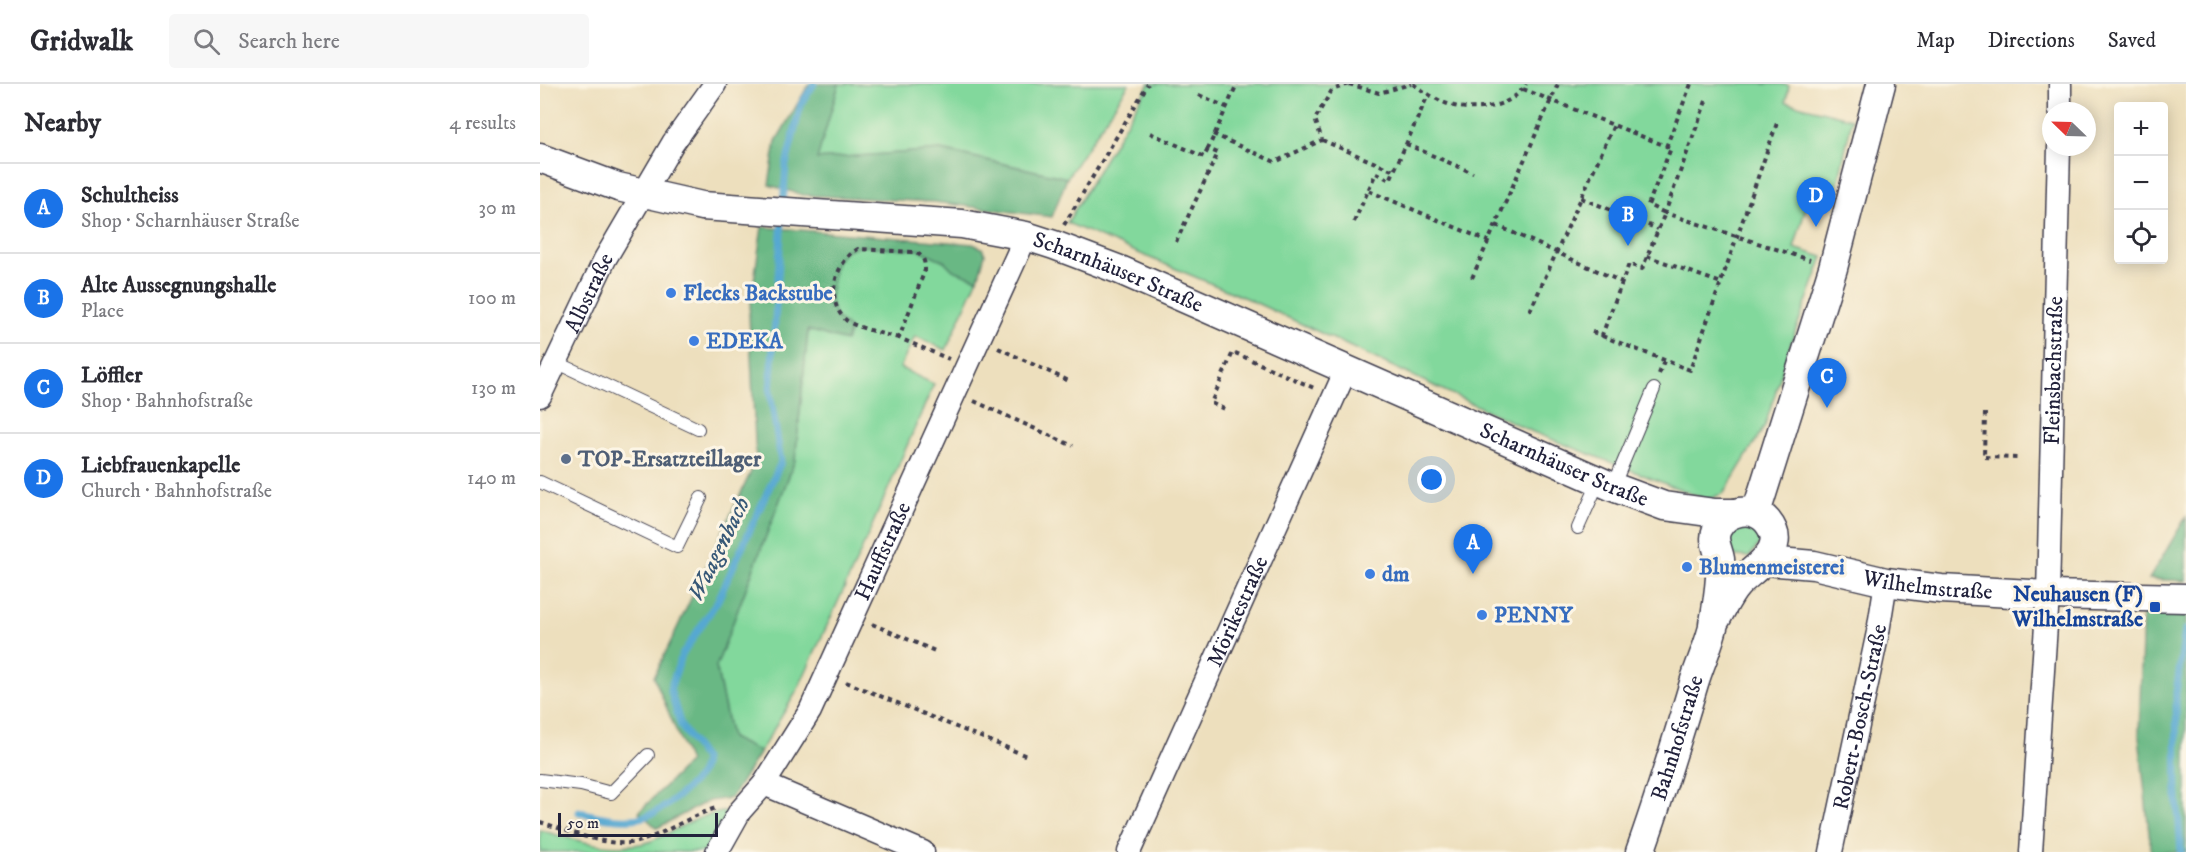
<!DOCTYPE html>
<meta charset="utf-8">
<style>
:root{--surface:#fff;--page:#f7f7f7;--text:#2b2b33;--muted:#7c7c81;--line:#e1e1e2;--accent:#1a73e8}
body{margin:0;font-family:"IM FELL DW Pica",serif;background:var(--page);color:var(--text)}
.controls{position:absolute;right:18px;top:18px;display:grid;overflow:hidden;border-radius:6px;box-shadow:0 3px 15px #0003}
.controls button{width:54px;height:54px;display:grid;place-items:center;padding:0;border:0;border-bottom:2px solid var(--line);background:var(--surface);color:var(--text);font:30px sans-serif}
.compass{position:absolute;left:1502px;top:18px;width:54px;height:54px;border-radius:50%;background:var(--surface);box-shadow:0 3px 15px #0003;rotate:293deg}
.scale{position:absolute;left:18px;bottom:15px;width:160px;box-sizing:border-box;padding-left:6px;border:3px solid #22223b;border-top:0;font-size:16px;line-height:21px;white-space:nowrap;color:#22223b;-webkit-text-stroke:4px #fcf5e5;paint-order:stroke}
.you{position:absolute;left:892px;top:396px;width:21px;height:21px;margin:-15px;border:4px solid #fff;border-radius:50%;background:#1a73e8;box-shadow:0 0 0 9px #1a73e833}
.badge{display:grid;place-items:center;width:39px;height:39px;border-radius:50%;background:var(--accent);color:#fff;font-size:20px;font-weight:700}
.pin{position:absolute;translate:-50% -50px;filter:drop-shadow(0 2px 3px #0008)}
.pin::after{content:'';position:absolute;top:32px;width:21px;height:18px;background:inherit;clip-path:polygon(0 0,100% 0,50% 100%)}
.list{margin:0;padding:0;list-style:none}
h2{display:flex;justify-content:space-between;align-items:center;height:78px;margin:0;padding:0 24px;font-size:26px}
h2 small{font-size:20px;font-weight:400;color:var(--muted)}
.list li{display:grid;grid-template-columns:39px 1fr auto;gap:18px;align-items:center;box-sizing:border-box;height:90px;padding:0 24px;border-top:2px solid var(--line)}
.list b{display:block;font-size:22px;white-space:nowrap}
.list p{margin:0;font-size:20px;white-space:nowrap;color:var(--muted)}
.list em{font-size:20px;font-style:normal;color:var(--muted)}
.icon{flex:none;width:33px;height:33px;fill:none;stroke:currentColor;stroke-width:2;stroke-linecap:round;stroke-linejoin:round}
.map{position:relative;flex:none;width:1646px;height:768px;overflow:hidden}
header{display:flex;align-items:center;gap:36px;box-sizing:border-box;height:84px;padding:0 30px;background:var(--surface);border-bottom:2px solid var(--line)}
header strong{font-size:28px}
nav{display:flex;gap:33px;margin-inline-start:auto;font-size:21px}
.search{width:420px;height:54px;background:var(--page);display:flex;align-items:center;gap:15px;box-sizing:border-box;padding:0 21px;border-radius:6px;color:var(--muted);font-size:22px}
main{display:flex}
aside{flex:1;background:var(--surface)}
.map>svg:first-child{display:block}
.green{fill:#82d89c;stroke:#527d6c;stroke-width:1.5}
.forest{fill:#69b884;stroke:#466d60;stroke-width:1.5}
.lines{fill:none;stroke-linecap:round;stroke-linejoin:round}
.stream{stroke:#56a8d1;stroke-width:7}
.service-casing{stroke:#403e4e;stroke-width:14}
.minor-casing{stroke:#403e4e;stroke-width:25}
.tertiary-casing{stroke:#403e4e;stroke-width:31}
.path{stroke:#403e4e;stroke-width:4;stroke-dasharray:4.5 4.5;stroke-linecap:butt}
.service{stroke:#fff;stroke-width:12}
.minor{stroke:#fff;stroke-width:22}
.tertiary{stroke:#fff;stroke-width:28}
.shop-dot{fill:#3f7fe0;stroke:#fcf5e5;stroke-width:2}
.service-dot{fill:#5c6f8a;stroke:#fcf5e5;stroke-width:2}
.transit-dot{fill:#1a4fb4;stroke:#fcf5e5;stroke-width:2}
.labels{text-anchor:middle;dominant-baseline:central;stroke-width:6;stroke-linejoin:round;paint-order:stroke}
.street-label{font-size:22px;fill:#22223b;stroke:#fcf5e5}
.shop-label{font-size:22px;font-weight:bold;fill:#366cbe;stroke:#fcf5e5;text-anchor:start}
.service-label{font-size:22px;font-weight:bold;fill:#4e5e75;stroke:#fcf5e5;text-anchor:start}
.transit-label{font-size:22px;font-weight:bold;fill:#164399;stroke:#fcf5e5;text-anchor:end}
.water-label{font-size:24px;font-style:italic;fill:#375877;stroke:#fcf5e5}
</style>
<header>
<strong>Gridwalk</strong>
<div class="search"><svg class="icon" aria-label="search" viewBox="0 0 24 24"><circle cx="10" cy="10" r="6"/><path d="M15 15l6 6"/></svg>Search here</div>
<nav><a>Map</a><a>Directions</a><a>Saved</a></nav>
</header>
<main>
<aside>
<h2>Nearby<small>4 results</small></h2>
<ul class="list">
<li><span class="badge">A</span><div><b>Schultheiss</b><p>Shop · Scharnhäuser Straße</p></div><em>30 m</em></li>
<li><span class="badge">B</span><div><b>Alte Aussegnungshalle</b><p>Place</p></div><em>100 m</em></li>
<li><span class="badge">C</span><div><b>Löffler</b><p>Shop · Bahnhofstraße</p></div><em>130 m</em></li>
<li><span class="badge">D</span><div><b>Liebfrauenkapelle</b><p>Church · Bahnhofstraße</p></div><em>140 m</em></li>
</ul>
</aside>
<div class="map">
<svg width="1646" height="768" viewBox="0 0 1646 768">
<rect width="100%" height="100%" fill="#fcf5e5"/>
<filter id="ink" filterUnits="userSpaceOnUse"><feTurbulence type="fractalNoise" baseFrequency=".0167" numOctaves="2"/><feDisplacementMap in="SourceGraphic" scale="12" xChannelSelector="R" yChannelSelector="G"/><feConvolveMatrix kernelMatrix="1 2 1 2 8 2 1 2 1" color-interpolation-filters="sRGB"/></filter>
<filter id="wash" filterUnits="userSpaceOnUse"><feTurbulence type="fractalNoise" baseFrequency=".008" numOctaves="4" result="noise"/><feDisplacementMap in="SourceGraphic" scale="24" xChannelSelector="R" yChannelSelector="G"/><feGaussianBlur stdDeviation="1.35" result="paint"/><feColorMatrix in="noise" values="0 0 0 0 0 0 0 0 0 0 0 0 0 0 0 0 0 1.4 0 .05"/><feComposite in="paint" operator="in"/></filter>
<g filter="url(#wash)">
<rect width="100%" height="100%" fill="#eddfbd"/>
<path class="green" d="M 299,0 L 589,0 L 527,94 L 402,66 L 276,75 Z
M 609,0 L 1241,0 L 1249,2 L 1246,18 L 1312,35 L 1296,108 L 1278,103 L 1275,114 L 1269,113 L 1254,164 L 1283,173 L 1251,259 L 1225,342 L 1184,409 L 1167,416 L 993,348 L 710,216 L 527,139 Z
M 278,149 L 443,172 L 437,196 L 406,266 L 375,252 L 360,284 L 394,300 L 314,483 L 257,607 L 220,668 L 191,654 L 176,583 L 255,376 Z
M 1212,439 L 1222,457 L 1209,473 L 1196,472 L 1190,467 L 1187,449 L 1190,443 Z
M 182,728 L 191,729 L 169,768 L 0,768 L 0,746 C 36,757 72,768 109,758 C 134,748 155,732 182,728 Z"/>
<path class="forest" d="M 269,0 L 299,0 L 277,75 L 401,66 L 527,94 L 512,133 L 394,118 L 263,111 L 229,101 L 236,57 Z
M 222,143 L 433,160 L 442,164 L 445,170 L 438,195 L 413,186 L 404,177 L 380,166 L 321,162 L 306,166 L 295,180 L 290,214 L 295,232 L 310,246 L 306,257 L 268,246 L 255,376 L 176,583 L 191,654 L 220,668 L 191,714 L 168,717 L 117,744 L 99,728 L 149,678 L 114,593 L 216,377 L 209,230 Z
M 1646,433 L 1646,497 L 1609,495 Z
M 1603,523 L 1646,526 L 1646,768 L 1611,768 L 1599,652 Z"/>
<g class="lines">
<path class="stream" d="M 243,121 L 246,81 L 261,20 L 274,0
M 39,728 C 87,739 108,742 146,705 C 158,693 162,692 164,675 L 141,642 L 130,605 L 142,571 L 178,516 L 241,378 L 230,308 L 242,135
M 1641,768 L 1637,713 L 1636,609 L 1645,546"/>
</g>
</g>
<g filter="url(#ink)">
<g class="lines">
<defs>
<path id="service" d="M 16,278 L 158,345
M 0,398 L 137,463 L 161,414
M 1073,403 L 1114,305
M 1038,444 L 1059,397
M 0,696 L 41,701 L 71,709 L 108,671"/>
<g id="minor">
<path d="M 1520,27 L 1520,0"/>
<path id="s1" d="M 0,312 L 65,175 L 133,59 L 175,0"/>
<path d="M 224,700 L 383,768"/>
<path id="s2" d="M 177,768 L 200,727 L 224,700 L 270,627 L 486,152"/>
<path id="s3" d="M 589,768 L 806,286"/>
<path id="s4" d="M 1291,768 L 1338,548 L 1346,498"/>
<path id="s5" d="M 1491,768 L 1508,511 L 1519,63"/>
</g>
<g id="tertiary">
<path id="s6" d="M 0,74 L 78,103 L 162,122 L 422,140 L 486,152 L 514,161 L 580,186 L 1073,403 L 1124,422 L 1175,429 L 1194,429"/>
<path d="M 1216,429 L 1293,184 L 1341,0"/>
<path id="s7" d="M 1226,477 L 1274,481 L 1346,498 L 1401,505 L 1508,511 L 1646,514"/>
<path id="s8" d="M 1100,768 C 1120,712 1137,656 1154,599 C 1160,579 1170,559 1174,539 C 1177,519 1182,495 1180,475 C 1178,464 1172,456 1177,445 C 1186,426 1213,421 1227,437 C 1251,466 1212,484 1197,501 C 1187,512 1181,528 1173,540"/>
</g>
</defs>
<use href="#service" class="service-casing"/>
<use href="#minor" class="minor-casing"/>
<use href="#tertiary" class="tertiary-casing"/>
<path class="path" d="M 809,0 L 839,9 L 871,0
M 873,0 C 886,9 899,18 914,22 C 939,28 972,23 986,0
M 983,5 L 1131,64 L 1108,121 L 1125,129 L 1102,185 L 1089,180 L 1062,251 L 1049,247
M 659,11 L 686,23
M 1166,17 L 1125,129 L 1270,176
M 610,49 L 664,73 L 668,65
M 673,50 L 735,78 L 782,56 L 775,35 L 792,6 L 809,0
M 782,56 L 854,87
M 866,60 L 933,89
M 1126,63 L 1151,0
M 829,107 L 948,157
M 1041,114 L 1118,145
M 814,138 L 836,89 L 850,96 L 888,11
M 524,141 L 608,0
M 956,141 L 1082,198
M 636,158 L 678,69 L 668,65 L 697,0
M 1107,172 L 1181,199
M 932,194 L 1018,0
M 990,227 L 1074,41
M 1062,252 L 1150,286 L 1237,39
M 359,254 C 347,251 314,243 306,236 C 284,217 295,178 318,165 L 374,168 C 383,171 385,176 385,186 L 359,254 L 409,275
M 458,264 L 531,298
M 1119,290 L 1124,277
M 434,317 L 533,362
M 684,325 L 671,319 L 693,268 L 774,304
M 1445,329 L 1444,373 L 1477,374
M 332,540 L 395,567
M 306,598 L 487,672
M 0,738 C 30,747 74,767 104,756 C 129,747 151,732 176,724"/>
<use href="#service" class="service"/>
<use href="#minor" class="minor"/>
<use href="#tertiary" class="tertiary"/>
</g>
</g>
<g class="shop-dot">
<circle cx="131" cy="209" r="6"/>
<circle cx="154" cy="257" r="6"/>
<circle cx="1147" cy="483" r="6"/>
<circle cx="830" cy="490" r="6"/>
<circle cx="942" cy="531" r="6"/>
</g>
<circle class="service-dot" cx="26" cy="375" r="6"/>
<rect class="transit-dot" x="1609" y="517" width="12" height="12" rx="3"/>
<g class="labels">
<g class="street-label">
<text stroke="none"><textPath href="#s6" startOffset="594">Scharnhäuser Straße</textPath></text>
<text stroke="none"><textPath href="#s1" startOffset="114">Albstraße</textPath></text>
<text stroke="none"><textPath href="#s5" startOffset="482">Fleinsbachstraße</textPath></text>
<text stroke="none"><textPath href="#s6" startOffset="1080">Scharnhäuser Straße</textPath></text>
<text stroke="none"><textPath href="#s2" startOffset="345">Hauffstraße</textPath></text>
<text stroke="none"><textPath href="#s7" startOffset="164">Wilhelmstraße</textPath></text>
<text stroke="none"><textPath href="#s3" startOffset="264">Mörikestraße</textPath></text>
<text stroke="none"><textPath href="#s4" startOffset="138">Robert-Bosch-Straße</textPath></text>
<text stroke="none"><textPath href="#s8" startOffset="120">Bahnhofstraße</textPath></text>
</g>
<g class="shop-label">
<text x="143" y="209">Flecks Backstube</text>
<text x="166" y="257">EDEKA</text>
<text x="1159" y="483">Blumenmeisterei</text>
<text x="842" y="490">dm</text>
<text x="954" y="531">PENNY</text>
</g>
<g class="service-label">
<text x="38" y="375">TOP-Ersatzteillager</text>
</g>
<g class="transit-label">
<text x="1603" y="510">Neuhausen (F)<tspan x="1603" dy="25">Wilhelmstraße</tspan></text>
</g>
<g class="water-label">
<text transform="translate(179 465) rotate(-64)">Waagenbach</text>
</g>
</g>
</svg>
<div class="controls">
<button>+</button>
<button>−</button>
<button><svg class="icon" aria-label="locate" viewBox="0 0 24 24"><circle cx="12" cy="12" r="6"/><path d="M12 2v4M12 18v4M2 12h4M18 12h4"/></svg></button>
</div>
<svg class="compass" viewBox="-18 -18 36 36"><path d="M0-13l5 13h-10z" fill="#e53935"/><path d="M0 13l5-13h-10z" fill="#7c7c81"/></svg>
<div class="scale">50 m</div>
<div class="you"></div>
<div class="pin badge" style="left:933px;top:490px">A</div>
<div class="pin badge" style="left:1088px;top:162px">B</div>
<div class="pin badge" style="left:1287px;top:324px">C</div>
<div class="pin badge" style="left:1276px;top:143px">D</div>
</div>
</main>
